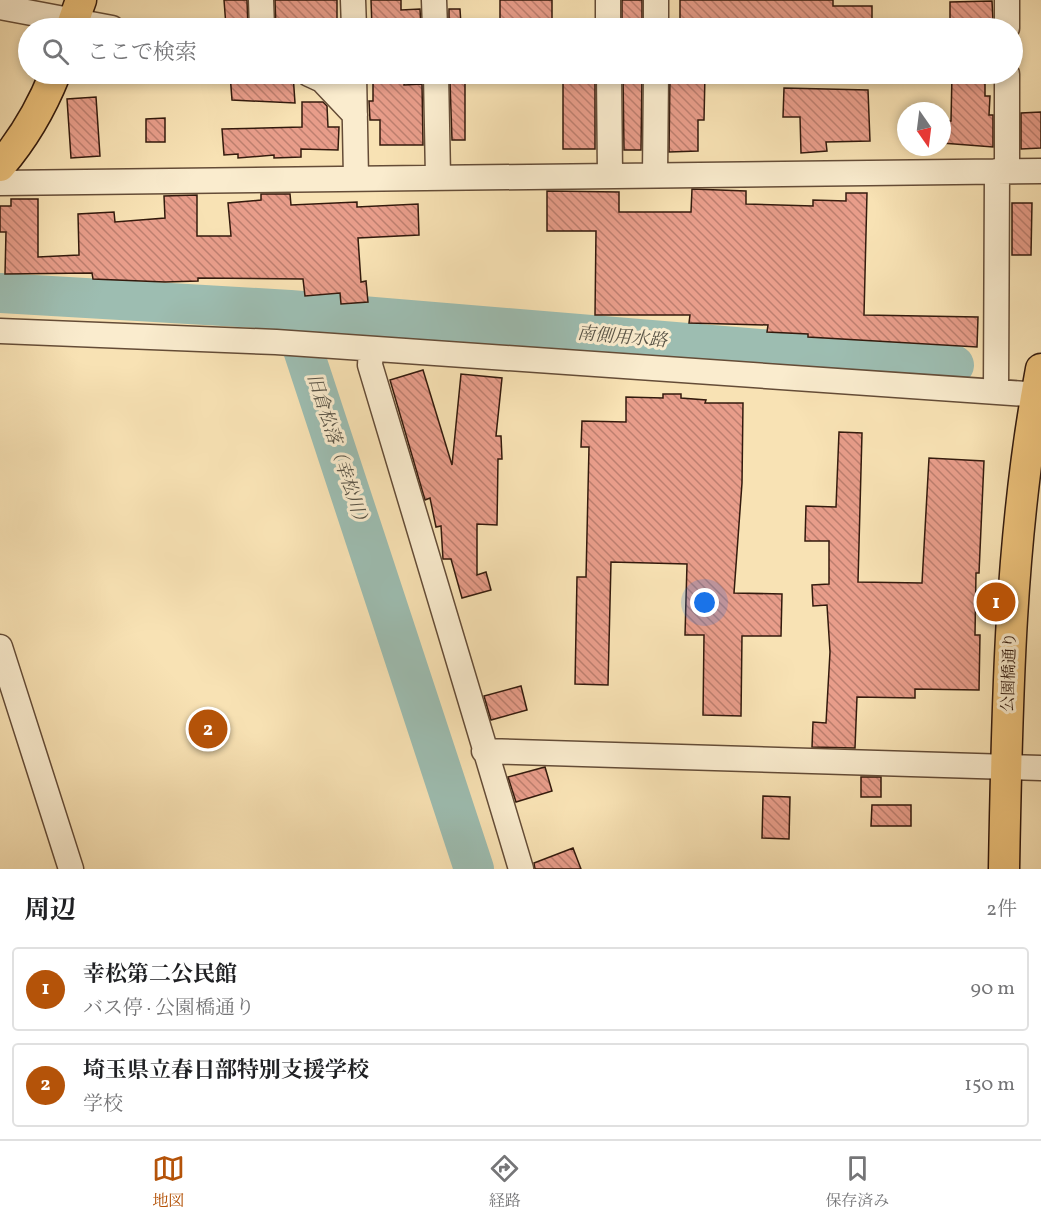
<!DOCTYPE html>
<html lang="ja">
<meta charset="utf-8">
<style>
:root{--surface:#fff;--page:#f2f2f2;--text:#202124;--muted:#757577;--line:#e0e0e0;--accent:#b45309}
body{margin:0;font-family:Vollkorn,"Noto Serif JP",serif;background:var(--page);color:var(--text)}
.compass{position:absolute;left:897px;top:102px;width:54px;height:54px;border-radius:50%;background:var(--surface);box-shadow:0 3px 9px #0003;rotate:166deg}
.you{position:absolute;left:705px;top:603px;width:21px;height:21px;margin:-15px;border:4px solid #fff;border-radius:50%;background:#1a73e8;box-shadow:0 0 0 9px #1a73e833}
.badge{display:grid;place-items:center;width:39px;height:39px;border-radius:50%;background:var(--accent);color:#fff;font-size:20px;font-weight:700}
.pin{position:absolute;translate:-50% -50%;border:3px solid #fff;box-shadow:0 2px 6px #0006}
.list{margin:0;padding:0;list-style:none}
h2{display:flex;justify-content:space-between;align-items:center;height:78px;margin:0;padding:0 24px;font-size:26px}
h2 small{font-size:20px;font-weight:400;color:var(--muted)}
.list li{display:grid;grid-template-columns:39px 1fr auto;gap:18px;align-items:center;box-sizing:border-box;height:84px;margin:0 12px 12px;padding:0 12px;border:2px solid var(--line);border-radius:6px}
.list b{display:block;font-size:22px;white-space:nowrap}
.list p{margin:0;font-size:20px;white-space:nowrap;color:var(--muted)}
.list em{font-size:20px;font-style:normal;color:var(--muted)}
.icon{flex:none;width:33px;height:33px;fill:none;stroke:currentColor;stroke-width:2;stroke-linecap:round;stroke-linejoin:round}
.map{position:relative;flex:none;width:1041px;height:869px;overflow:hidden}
.search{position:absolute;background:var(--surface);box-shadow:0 3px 9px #0003;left:18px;right:18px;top:18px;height:66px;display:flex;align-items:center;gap:15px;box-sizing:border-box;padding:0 21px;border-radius:33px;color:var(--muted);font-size:22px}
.sheet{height:270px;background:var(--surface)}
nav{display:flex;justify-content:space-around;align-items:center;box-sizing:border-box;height:84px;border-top:2px solid var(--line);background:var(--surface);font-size:16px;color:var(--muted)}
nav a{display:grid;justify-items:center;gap:3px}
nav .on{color:var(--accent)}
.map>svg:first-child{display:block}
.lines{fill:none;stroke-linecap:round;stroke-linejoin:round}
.river{stroke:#9dbdb1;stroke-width:40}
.building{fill:url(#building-back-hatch);stroke:#331a0d;stroke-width:1.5}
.minor-casing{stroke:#644c37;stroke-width:27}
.major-casing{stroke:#331a0d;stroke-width:33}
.minor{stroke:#faecce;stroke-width:24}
.major{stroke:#ecc17a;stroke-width:30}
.labels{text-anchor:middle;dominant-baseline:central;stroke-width:6;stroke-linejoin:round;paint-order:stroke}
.street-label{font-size:16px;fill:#331a0d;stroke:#faecce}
.water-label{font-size:18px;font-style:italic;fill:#585346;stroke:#faecce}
</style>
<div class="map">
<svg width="1041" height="869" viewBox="0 0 1041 869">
<defs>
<pattern id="building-back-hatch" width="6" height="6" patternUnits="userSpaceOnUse" patternTransform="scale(1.5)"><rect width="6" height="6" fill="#e89d8a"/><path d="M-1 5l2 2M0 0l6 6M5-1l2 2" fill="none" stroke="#bd7f6f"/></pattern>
</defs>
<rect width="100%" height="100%" fill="#f8e2b4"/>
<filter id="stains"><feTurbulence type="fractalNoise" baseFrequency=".00333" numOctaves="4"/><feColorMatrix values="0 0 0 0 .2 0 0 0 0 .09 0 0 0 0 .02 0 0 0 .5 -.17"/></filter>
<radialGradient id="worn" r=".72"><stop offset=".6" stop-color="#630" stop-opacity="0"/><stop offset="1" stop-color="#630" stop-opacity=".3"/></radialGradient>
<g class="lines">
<path class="river" d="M 0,293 L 290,310 L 954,365
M 290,310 L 474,869"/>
</g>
<path class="building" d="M 224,0 L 247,0 L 248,28 L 230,28 L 230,26 L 226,26 Z
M 275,0 L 337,0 L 337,28 L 276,28 Z
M 371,0 L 401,0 L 401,10 L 420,9 L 421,28 L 372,28 Z
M 500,0 L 552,0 L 552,28 L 500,28 Z
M 622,0 L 642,0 L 642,28 L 622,28 Z
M 680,0 L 833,0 L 833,6 L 872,6 L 872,23 L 781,20 L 781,27 L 758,28 L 723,28 L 723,24 L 680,25 Z
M 992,1 L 993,21 L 950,22 L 950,2 Z
M 449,9 L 460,9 L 461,25 L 449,26 Z
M 230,74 L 254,74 L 254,77 L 293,74 L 295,103 L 232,100 Z
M 404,74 L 404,85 L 422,84 L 423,145 L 380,145 L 380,120 L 370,120 L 369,101 L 373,101 L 373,76 Z
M 563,74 L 595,74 L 595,149 L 563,149 Z
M 623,74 L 642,74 L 641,150 L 624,150 Z
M 670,74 L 705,74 L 704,120 L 698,120 L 698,151 L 669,152 Z
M 952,74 L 985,74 L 985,96 L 990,96 L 989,115 L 993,115 L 993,147 L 942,143 L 942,121 L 951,121 Z
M 465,81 L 465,140 L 452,140 L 450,82 Z
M 784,88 L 868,90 L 870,141 L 826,142 L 827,151 L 801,153 L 800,117 L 783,117 Z
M 96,97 L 100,156 L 71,158 L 67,99 Z
M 302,102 L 323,102 L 327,106 L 328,127 L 339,127 L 338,150 L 301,149 L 301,157 L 274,158 L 274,155 L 238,158 L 238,154 L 224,155 L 222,129 L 302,127 Z
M 1041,112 L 1041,148 L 1021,149 L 1021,113 Z
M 165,118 L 165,142 L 146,142 L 146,119 Z
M 692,189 L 746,191 L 746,204 L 813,206 L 813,200 L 846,201 L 846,193 L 867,193 L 864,315 L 978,317 L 977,347 L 808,337 L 808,334 L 767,332 L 768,325 L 689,323 L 690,315 L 595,315 L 596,231 L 547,231 L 547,191 L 619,192 L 619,212 L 691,212 Z
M 261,194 L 290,194 L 291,205 L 357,202 L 357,207 L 418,204 L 419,235 L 358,238 L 361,282 L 366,281 L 368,302 L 341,304 L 340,293 L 305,296 L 303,279 L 198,278 L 198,281 L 165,282 L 93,279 L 92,273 L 5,274 L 6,232 L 0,232 L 0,206 L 11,206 L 11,199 L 38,199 L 38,257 L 79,255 L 78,214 L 114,212 L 115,222 L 165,218 L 164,196 L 197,195 L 197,236 L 231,236 L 228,203 L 261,200 Z
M 1012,203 L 1032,203 L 1031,255 L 1012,255 Z
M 423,370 L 452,465 L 461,374 L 502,378 L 496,436 L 501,436 L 502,459 L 498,459 L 497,525 L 477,524 L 477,575 L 486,572 L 491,590 L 462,598 L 451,559 L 443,559 L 441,526 L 436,527 L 430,498 L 425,500 L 390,380 Z
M 663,394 L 681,394 L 681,398 L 706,400 L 705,403 L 743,403 L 742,483 L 734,593 L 782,594 L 781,636 L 742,636 L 741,716 L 703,715 L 704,635 L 685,635 L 687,564 L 611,562 L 608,685 L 575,684 L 577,577 L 586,577 L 589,447 L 581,447 L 582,421 L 626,422 L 626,397 L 663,398 Z
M 839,432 L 862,433 L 858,582 L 922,583 L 929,458 L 984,461 L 979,573 L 976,573 L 975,635 L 980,635 L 979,690 L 915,689 L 915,698 L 857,697 L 855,748 L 812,747 L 813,722 L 826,723 L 830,652 L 827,605 L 813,606 L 812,585 L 829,584 L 829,541 L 805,541 L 806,506 L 836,507 Z
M 521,686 L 527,710 L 491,720 L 484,696 Z
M 545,767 L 552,791 L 516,802 L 508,777 Z
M 861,777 L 881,777 L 881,797 L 861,797 Z
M 763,796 L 790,797 L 789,839 L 762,838 Z
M 872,805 L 911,805 L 911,826 L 871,826 Z
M 573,848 L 581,869 L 535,869 L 534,863 Z"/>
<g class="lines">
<defs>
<path id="minor" d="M 261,0 L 262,28
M 353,0 L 354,28
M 434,0 L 435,28
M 608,0 L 608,28
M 0,7 L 112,28
M 656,28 L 656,0
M 1007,28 L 1007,0
M 309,74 L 322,80 L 355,115
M 354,74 L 356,178
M 436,74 L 438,177
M 609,74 L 610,175
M 1007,171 L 1007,74
M 655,175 L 656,74
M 0,183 L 1041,171
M 0,331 L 276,342 L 1041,395
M 371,350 L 370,365 L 521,869
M 996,392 L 997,171
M 0,647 L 71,869
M 484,751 L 1041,768"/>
<path id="major" d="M 71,28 L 81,0
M 0,166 C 25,137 41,109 55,74
M 1004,869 C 1007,702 1010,534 1041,369"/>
</defs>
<use href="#minor" class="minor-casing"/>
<use href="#major" class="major-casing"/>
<use href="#minor" class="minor"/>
<use href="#major" class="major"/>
</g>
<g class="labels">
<g class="street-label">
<text transform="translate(1010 672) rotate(-88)">公園橋通り</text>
</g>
<g class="water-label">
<text transform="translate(622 338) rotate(5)">南側用水路</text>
<text transform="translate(337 452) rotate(72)">旧倉松落（幸松川）</text>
</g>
</g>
<rect width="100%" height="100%" filter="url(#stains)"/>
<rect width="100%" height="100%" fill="url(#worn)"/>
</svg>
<svg class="compass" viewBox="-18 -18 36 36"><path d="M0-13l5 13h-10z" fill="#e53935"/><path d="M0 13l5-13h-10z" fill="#757577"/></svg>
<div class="you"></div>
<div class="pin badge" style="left:996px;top:602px">1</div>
<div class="pin badge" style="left:208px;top:729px">2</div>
<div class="search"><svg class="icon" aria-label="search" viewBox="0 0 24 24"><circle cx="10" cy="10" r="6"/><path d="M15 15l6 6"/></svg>ここで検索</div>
</div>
<section class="sheet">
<h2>周辺<small>2件</small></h2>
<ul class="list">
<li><span class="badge">1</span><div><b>幸松第二公民館</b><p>バス停 · 公園橋通り</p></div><em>90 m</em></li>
<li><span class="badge">2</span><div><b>埼玉県立春日部特別支援学校</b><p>学校</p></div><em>150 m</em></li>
</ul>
</section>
<nav>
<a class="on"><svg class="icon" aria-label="map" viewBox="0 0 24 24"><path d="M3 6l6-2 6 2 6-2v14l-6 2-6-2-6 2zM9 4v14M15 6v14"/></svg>地図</a>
<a><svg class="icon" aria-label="directions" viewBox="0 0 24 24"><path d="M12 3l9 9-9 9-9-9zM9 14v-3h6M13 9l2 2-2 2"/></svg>経路</a>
<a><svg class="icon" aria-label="saved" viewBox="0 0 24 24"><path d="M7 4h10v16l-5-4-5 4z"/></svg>保存済み</a>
</nav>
